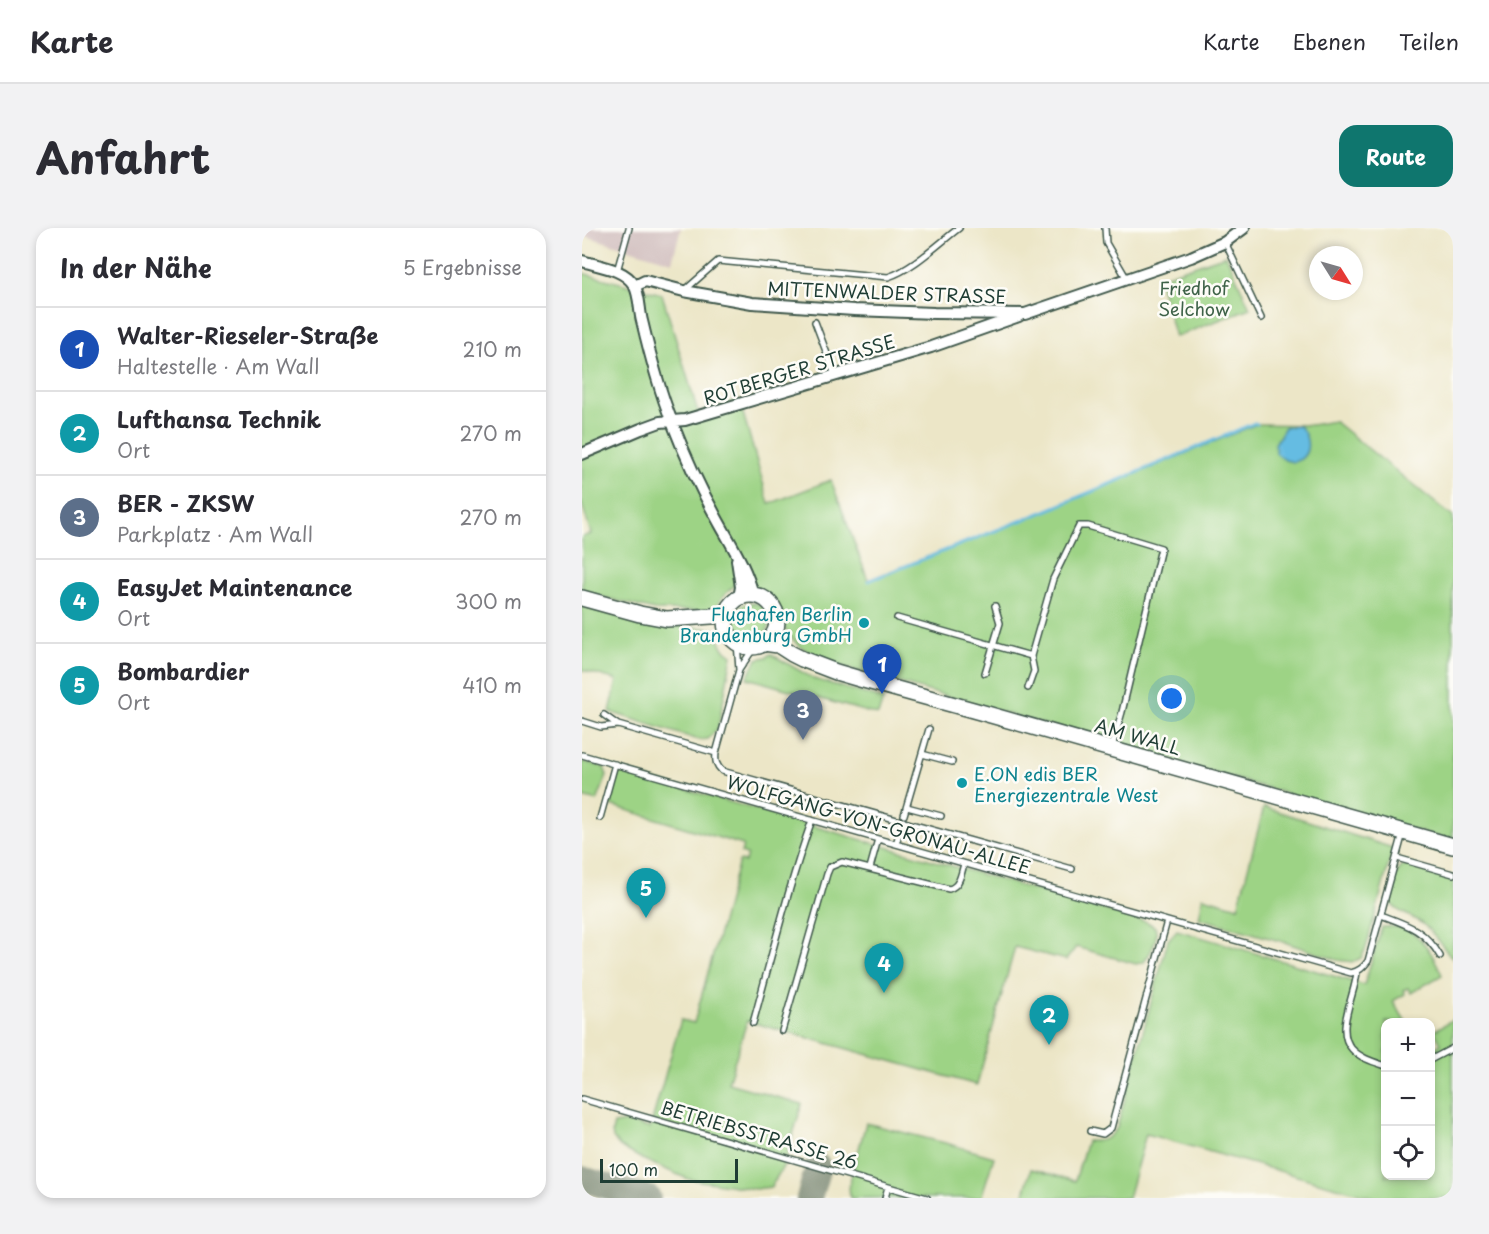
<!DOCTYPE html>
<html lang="de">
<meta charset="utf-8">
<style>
:root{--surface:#fff;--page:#f2f2f3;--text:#2b2b33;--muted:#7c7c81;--line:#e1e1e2;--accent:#0f766e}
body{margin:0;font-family:"Playpen Sans",sans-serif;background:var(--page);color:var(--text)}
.controls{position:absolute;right:18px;bottom:18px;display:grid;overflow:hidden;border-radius:12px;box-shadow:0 3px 9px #0003}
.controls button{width:54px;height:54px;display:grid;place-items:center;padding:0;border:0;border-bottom:2px solid var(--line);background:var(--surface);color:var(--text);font:30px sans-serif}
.compass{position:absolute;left:727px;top:18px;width:54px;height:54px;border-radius:50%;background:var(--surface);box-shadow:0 3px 9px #0003;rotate:127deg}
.scale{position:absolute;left:18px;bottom:15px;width:138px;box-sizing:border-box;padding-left:6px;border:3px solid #1f3d34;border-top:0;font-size:16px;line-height:21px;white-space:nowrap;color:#1f3d34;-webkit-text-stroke:4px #fdfcf7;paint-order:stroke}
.you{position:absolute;left:590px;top:471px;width:21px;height:21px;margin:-15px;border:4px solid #fff;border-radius:50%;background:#1a73e8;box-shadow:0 0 0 9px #1a73e833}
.badge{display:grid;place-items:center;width:39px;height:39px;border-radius:50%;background:var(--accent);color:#fff;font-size:20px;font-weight:700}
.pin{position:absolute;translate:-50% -50px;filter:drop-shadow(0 2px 3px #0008)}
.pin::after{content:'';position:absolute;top:32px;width:21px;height:18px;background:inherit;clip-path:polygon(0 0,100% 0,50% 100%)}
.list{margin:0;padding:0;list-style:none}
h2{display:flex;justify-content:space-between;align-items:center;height:78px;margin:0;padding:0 24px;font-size:26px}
h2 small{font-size:20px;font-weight:400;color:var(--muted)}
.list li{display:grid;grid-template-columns:39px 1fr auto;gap:18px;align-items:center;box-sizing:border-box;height:84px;padding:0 24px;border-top:2px solid var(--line)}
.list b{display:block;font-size:22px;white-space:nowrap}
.list p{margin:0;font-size:20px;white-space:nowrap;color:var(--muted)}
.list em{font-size:20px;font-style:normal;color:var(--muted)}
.icon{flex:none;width:33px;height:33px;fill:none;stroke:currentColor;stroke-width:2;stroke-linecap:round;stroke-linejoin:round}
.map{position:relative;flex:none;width:871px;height:970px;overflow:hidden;border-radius:18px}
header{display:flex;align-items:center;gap:36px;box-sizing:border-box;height:84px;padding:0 30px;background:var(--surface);border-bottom:2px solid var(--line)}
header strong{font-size:28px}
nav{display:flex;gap:33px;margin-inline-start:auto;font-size:21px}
.intro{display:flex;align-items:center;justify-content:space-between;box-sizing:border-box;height:144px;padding:0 36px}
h1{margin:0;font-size:42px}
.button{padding:15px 27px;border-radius:18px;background:var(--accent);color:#fff;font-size:21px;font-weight:700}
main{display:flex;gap:36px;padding:0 36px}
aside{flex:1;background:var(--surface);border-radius:18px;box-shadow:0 3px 9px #0003}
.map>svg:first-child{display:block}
.industrial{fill:#d2bfbf}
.green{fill:#9dd385;stroke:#5e885c;stroke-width:1.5}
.water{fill:#65bce2;stroke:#427c8b;stroke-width:1.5}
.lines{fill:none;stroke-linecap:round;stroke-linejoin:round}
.stream{stroke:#65bce2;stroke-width:3}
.taxiway{stroke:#86927e;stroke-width:26}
.lane-casing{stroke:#3e564a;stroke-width:8}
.street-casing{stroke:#3e564a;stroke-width:14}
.secondary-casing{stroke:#3e564a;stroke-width:18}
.lane{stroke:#fff;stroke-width:5}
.street{stroke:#fff;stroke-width:10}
.secondary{stroke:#fff;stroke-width:15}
.culture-dot{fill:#0f9aa8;stroke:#fdfcf7;stroke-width:2}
.labels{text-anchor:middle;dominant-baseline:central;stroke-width:5;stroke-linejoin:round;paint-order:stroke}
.park-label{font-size:18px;fill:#3e6248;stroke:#fdfcf7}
.street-label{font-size:18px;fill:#1f3d34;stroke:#fdfcf7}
.culture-label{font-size:18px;fill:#0d838f;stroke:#fdfcf7;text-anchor:end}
</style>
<header>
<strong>Karte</strong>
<nav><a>Karte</a><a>Ebenen</a><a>Teilen</a></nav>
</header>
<div class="intro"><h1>Anfahrt</h1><a class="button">Route</a></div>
<main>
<aside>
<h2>In der Nähe<small>5 Ergebnisse</small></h2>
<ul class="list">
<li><span class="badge" style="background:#1a4fb4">1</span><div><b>Walter-Rieseler-Straße</b><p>Haltestelle · Am Wall</p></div><em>210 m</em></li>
<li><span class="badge" style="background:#0f9aa8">2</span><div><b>Lufthansa Technik</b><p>Ort</p></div><em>270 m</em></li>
<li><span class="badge" style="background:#5c6f8a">3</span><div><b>BER - ZKSW</b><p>Parkplatz · Am Wall</p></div><em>270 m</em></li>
<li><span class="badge" style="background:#0f9aa8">4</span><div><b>EasyJet Maintenance</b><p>Ort</p></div><em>300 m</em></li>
<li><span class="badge" style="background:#0f9aa8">5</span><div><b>Bombardier</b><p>Ort</p></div><em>410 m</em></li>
</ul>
</aside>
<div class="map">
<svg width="871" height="970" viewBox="0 0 871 970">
<rect width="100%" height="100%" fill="#fdfcf7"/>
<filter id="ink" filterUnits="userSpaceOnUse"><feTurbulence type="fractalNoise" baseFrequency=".0167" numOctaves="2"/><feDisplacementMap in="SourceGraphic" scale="12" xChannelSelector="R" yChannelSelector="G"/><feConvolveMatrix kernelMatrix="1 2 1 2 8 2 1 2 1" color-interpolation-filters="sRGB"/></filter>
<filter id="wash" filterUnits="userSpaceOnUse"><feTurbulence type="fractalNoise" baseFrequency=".008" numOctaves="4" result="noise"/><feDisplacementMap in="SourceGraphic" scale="24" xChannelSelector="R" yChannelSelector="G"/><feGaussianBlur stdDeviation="1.35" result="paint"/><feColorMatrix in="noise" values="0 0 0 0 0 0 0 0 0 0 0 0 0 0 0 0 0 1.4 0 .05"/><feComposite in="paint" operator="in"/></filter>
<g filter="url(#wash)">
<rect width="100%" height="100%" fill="#ece6c7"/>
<path class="industrial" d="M 0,0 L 99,0 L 90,34 L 0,7 Z"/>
<path class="green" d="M 644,27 L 668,80 L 593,109 L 576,50 Z
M 0,45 L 80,66 L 116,184 L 157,171 L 187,276 L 249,252 L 286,352 L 466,282 L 675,196 L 729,197 L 752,193 L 871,289 L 871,613 L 241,433 C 228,425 213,417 204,403 C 201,398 203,391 200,386 C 189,367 172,362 152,358 C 143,365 137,372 132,383 L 72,382 L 0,364 L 0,309 L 9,306 L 0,276 Z
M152 393a18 18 0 1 1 36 0a18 18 0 1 1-36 0Z
M 0,378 L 32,387 L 74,396 L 131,401 L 142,421 L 150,427 L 136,500 L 126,511 L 117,512 L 28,484 L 35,452 L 0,442 Z
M 189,426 L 232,451 L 301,471 L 296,487 L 165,450 L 175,431 L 185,429 Z
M 0,533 L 22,539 L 25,548 L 15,573 L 0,569 Z
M 40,543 L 565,694 L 573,699 C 577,710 569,725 562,734 L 554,736 L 494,719 L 484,732 L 433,719 L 395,857 L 165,793 L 146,855 L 220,876 L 202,937 L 189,959 L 173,961 L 106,951 L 60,931 L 37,918 L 31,910 L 30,904 L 32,896 L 43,894 L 68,900 L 99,792 L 112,795 L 157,633 L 163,634 L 165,627 L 159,625 L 161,617 L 28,577 L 34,550 Z
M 682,579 L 811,620 L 784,720 L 779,730 L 771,734 L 755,732 L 705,715 L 617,690 L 621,669 L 656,679 Z
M 823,637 L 871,650 L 871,731 C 861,720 854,707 842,697 C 831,687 815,686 806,672 C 810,661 811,643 823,637 Z
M 800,699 C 804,699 810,698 815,699 C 837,701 852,728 860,747 L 829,765 L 826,760 L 821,762 L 823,766 L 811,773 L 824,794 L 804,794 L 804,948 L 848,948 L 849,822 L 859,816 L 852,803 L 871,791 L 871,970 L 794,970 L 564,906 L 546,970 L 441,970 L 449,941 L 493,953 L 505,913 C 522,913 524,913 535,900 L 586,712 L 595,702 L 782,757 Z
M 284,895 L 367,916 L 412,929 L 399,970 L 268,970 L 267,957 Z"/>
<path class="water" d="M 717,198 C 725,205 730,221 720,230 C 718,232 714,233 711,234 L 703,232 L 694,225 L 693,216 L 703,199 Z"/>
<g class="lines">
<path class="stream" d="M 286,353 L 466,282 L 673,195 L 675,196"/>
<path class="taxiway" d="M 0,951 L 66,970
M 227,970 L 236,939"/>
</g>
</g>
<g filter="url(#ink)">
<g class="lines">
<defs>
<path id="lane" d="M 523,0 L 524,15 L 545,51
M 643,14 L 679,90
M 35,43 L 47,0
M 102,63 L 136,33 L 306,49 C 331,41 356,16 377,0
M 233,94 L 253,147
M 315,390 L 449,428
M 155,414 L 157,442
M 173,418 L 157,442 L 134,525 C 133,533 134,537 140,543 L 490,641
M 403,445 L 418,395 L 413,378
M 446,460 L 452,443 L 449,428 L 471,351 L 497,298 L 506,298 L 579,320 L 540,484 L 530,519
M 0,493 L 19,499 L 36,497 L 22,487
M 36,497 L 134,525
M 340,526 L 370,534
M 0,527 L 769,745 C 777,743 781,740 786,733 L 821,605
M 325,579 L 359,588
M 322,587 L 347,501
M 18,590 L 33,536
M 314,616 L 321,593
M 815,630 L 871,646
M 288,640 L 296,611
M 799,687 C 826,697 843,702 858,728
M 775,743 C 774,766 752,802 770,821 C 778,830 792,834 804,838
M 171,795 C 190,727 206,659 230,592
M 200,803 L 245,646 L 248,639 L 260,634 L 367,661 C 378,658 379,646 382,636
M 848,832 L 871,820
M 0,871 L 345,970
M 508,903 L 521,906 L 529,900 L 585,693
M 303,970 L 306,959"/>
<path id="street" d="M 0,33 C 17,38 43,41 52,57 C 58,67 57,82 60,93 C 68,127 77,161 90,194 C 102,225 116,256 132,285 C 146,312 164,337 171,367
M 53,58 L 63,53 L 102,63 L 170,75 L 272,82 L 352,85 L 443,86 L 609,29 L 643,14 L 662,0
M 0,226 L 59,201 L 78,194 L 103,192 L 349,119 L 437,88
M 155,332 L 159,359 L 157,370"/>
<path id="secondary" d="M143 393a26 26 0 1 1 52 0a26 26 0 1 1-52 0Z
M 0,370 L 58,386 L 85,391 L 144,387
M 182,415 L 196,417 L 210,426 L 220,431 L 254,444 L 278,451 L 391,482 L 871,618"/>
</defs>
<use href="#lane" class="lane-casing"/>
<use href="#street" class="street-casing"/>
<use href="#secondary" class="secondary-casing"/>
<use href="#lane" class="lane"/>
<use href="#street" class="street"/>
<use href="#secondary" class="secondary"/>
</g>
</g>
<g class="culture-dot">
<circle cx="282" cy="395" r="6"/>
<circle cx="380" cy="555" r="6"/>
</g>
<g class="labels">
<g class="park-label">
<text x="612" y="59">Friedhof<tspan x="612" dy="21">Selchow</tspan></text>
</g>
<g class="street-label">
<text transform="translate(305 64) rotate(2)">MITTENWALDER STRASSE</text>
<text transform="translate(217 141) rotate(-17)">ROTBERGER STRASSE</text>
<text transform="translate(556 508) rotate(16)">AM WALL</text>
<text transform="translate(297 596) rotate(16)">WOLFGANG-VON-GRONAU-ALLEE</text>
<text transform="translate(177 906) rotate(16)">BETRIEBSSTRASSE 26</text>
</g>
<g class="culture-label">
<text x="270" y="385">Flughafen Berlin<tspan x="270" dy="21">Brandenburg GmbH</tspan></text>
<text x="392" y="545" text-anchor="start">E.ON edis BER<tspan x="392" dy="21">Energiezentrale West</tspan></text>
</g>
</g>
</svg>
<div class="controls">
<button>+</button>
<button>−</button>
<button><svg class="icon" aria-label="locate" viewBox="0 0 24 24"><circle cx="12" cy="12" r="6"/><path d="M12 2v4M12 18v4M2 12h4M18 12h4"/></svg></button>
</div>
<svg class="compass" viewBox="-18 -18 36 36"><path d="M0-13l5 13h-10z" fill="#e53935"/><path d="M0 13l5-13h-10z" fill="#7c7c81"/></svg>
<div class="scale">100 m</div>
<div class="you"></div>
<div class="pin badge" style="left:300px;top:466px;background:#1a4fb4">1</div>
<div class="pin badge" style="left:467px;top:817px;background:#0f9aa8">2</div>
<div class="pin badge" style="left:221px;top:512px;background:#5c6f8a">3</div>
<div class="pin badge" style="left:302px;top:765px;background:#0f9aa8">4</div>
<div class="pin badge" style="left:64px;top:690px;background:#0f9aa8">5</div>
</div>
</main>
